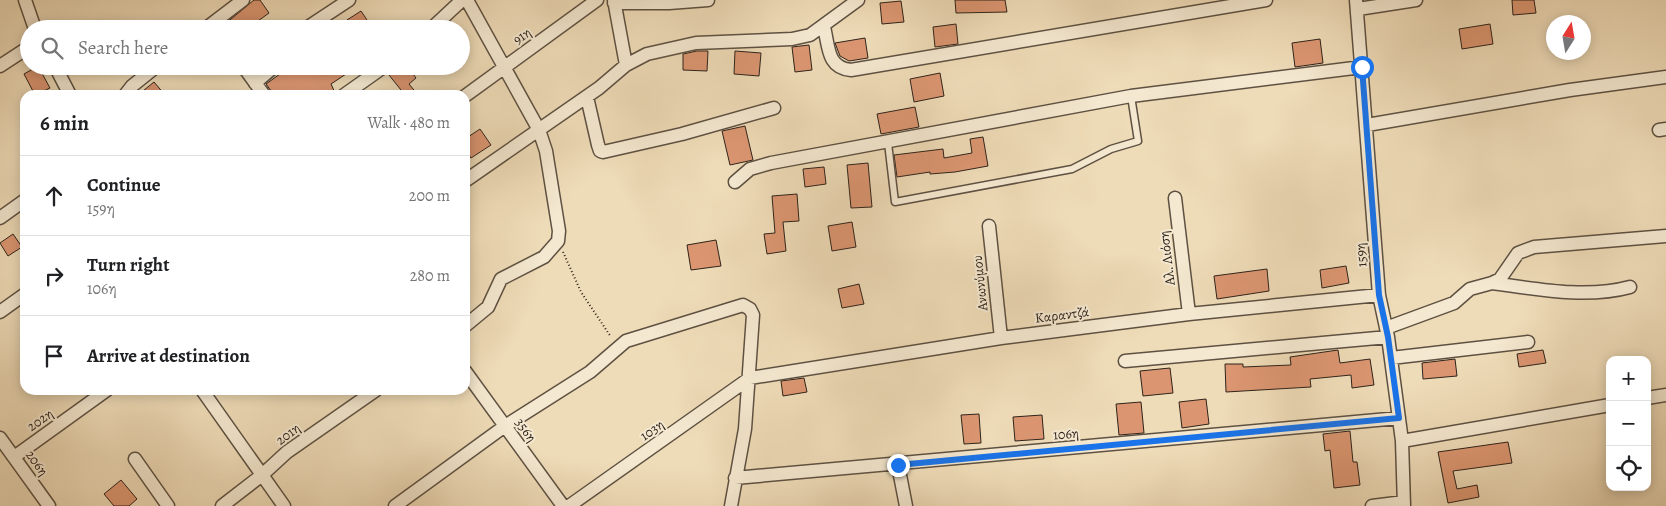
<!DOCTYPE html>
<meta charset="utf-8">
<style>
:root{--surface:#fff;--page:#f6f6f6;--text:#202124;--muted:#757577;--line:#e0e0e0}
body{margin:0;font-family:Alegreya,serif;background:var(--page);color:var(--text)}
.controls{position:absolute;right:15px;bottom:15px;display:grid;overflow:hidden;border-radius:10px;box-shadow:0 2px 12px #0003}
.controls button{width:45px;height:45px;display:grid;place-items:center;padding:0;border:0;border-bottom:1px solid var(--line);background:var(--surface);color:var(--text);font:25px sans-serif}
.compass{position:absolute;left:1546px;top:15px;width:45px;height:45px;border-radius:50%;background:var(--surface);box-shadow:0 2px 12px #0003;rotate:11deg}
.stop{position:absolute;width:15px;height:15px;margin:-11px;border:4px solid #1a73e8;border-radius:50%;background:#fff}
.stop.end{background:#1a73e8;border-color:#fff;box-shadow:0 1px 5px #0008}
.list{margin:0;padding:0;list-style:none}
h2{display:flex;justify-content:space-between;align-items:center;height:65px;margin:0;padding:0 20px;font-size:21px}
h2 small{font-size:16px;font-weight:400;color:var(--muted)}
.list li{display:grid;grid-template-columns:32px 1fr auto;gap:15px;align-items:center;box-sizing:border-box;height:80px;padding:0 20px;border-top:1px solid var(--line)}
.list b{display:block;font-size:19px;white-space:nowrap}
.list p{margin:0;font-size:16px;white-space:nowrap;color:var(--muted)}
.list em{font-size:16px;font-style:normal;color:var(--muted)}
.icon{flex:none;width:28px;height:28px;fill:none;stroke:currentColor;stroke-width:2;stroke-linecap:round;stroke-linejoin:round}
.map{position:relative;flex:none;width:1666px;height:506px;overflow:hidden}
.search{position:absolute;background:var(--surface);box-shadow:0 2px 12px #0003;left:20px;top:20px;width:450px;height:55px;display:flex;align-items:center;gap:12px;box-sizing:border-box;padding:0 18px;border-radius:28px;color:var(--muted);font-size:19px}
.panel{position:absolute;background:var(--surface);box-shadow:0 2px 12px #0003;left:20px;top:90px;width:450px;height:305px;border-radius:15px}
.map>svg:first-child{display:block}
.building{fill:#db9671;stroke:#2e231b}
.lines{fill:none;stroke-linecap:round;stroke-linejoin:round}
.service-casing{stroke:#5e5142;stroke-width:9}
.minor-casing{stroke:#5e5142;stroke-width:15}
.path{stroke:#2e231b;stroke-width:2;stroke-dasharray:1 2.5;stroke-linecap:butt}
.service{stroke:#f4e8d0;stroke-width:6}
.minor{stroke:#f4e8d0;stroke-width:12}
.route{stroke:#1a73e8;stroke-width:6}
.labels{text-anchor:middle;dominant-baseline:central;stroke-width:4;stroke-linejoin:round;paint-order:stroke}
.street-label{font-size:14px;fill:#2e231b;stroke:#f4e8d0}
</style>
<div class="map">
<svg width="1666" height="506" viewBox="0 0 1666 506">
<rect width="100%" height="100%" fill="#eedbb7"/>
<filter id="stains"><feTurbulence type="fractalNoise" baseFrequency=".004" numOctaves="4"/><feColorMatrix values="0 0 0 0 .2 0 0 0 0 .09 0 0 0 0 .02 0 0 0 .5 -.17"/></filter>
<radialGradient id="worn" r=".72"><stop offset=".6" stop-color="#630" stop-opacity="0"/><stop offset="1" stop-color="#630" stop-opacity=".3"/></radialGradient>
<path class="building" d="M 254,0 L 260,0 L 269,13 L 247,29 L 219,29 Z
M 955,0 L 1005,0 L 1007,12 L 956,13 Z
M 1512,0 L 1534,0 L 1536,13 L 1513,15 Z
M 901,1 L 904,22 L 882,24 L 880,3 Z
M 361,11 L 373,29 L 353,29 L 347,20 Z
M 956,24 L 958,44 L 935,47 L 933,27 Z
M 1490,24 L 1493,44 L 1462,49 L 1459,29 Z
M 865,38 L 868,58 L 849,61 L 840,56 L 835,43 Z
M 1320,39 L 1323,63 L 1295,67 L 1292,43 Z
M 809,45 L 812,70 L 795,72 L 792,47 Z
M 697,51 L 708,51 L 707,71 L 683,70 L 683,54 Z
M 735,51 L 761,53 L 759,76 L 734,74 Z
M 38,66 L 50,88 L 35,95 L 24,74 Z
M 291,66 L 358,66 L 331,84 L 336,95 L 274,95 L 266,84 Z
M 400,66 L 407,66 L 416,78 L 409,84 L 418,95 L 405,95 L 389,75 Z
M 940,73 L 944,96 L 914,102 L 910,79 Z
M 154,82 L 165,95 L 138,95 Z
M 915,107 L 919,127 L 881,134 L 877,114 Z
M 745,126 L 753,160 L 730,165 L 722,131 Z
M 480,129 L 491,145 L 471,158 L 465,149 L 465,139 Z
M 983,137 L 988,166 L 955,172 L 930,174 L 930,172 L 897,177 L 894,155 L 943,149 L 944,158 L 972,153 L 970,139 Z
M 868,163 L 872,207 L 851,208 L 847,165 Z
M 824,167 L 826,184 L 805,187 L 803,169 Z
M 797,194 L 799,221 L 783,222 L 786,251 L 767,254 L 764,234 L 775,233 L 772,196 Z
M 852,222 L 856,247 L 832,251 L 828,226 Z
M 13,234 L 22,247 L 8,256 L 0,243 Z
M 716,240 L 721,266 L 691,270 L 687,245 Z
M 1346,266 L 1349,283 L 1322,288 L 1320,270 Z
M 1267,269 L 1269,291 L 1217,299 L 1214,276 Z
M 859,284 L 864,304 L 842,308 L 838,289 Z
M 1338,350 L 1340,363 L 1370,359 L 1374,385 L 1352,388 L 1351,375 L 1310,379 L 1311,387 L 1226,392 L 1225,364 L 1243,364 L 1243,367 L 1291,365 L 1290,357 Z
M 1543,350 L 1546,363 L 1519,367 L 1517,354 Z
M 1455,359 L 1457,376 L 1423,379 L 1422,363 Z
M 1170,368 L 1173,393 L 1143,396 L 1140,371 Z
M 804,378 L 807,392 L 783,396 L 781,381 Z
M 1206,399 L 1209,424 L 1182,428 L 1179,402 Z
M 1141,402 L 1144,433 L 1119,435 L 1116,404 Z
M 979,414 L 981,443 L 964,444 L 961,415 Z
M 1042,415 L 1044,439 L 1015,441 L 1013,417 Z
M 1350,431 L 1353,462 L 1357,462 L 1360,485 L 1334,488 L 1330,450 L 1325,451 L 1323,434 Z
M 1508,442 L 1512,463 L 1453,471 L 1457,489 L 1477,485 L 1479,497 L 1448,503 L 1438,452 Z
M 121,480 L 137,499 L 129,506 L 114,506 L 104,494 Z"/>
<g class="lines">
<defs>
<path id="service" d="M 888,143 L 895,202 L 1072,169 L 1111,149 L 1138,141 L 1131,96"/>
<path id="minor" d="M 25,0 L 35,29
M 614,0 L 626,65
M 1356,0 L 1379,295 L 1388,337 L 1402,441 L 1404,506
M 614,3 L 669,3 L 708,0
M 1358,9 L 1416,0
M 824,27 C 829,47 827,68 851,70 L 1266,0
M 205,29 L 243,0
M 305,29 L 349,0
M 431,29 L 462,0
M 0,66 L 29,47
M 55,66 L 70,95
M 243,66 L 264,95
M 255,83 L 275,66
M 125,95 L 132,86 L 157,66
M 344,95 L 385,66
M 465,96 L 597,0
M 587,97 L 598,145 L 600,151 L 603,152 L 682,134 L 774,108
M 1367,125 L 1570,90 L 1666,77
M 1659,130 L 1666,129
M 465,181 L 599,88 L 626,65 L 647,54 L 696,43 L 792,39 L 810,35 L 858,0
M 735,182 L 750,169 L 771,163 L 1131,96 L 1362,67
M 1175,198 L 1189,314
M 0,218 L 25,200
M 989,226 L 1001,338
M 1492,283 C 1537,289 1586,299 1630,287
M 0,312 L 25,294
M 465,326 L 488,307 L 501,279 L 544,257 L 558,241 L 559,231 L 546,151 L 539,130 L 467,0
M 1386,328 L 1454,303 L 1470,289 L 1492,283 L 1500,279 L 1518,253 L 1534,247 L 1666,236
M 1391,358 L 1528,342
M 1125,361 L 1388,337
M 465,371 L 563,506
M 202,390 L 284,506
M 1647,398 L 1666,395
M 0,438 L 49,506
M 1402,441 L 1610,405
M 14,457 L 107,390
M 135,459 L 168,506
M 898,465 L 906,506
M 735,478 L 1399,418
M 222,506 L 262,475 L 287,452 L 376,390
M 395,506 L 505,426 L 590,372 L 626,341 L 743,305 L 750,309 L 753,315 L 745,429 L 731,506
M 569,506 L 750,378 L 1001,338 L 1189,314 L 1379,295
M 1372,506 L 1404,502"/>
</defs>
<use href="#service" class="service-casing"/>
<use href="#minor" class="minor-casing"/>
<path class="path" d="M 563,252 L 581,292 L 611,337"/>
<use href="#service" class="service"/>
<use href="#minor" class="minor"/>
</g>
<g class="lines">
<path class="route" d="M 898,465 L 1399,418 L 1388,337 L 1379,295 L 1362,67"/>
</g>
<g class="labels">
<g class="street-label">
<text transform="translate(522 36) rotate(-36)">91η</text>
<text transform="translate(1361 255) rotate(-95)">159η</text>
<text transform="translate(1167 258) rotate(-97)">Αλ. Λιόση</text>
<text transform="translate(980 283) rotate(-96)">Ανωνύμου</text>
<text transform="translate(1062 315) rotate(-7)">Καραντζά</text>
<text transform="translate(40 420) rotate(-36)">202η</text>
<text transform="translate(526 430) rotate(54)">356η</text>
<text transform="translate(652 430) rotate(-35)">103η</text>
<text transform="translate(288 434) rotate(-37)">201η</text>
<text transform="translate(1066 434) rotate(-5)">106η</text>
<text transform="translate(37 463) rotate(54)">206η</text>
</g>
</g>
<rect width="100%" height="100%" filter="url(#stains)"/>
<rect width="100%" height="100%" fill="url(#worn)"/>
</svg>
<div class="controls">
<button>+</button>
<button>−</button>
<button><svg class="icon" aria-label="locate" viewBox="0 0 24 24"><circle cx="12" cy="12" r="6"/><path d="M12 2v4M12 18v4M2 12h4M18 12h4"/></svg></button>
</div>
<svg class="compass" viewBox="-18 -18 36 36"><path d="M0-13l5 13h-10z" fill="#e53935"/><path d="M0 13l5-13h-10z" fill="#757577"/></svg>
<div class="stop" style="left:1362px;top:67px"></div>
<div class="stop end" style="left:898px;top:465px"></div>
<div class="search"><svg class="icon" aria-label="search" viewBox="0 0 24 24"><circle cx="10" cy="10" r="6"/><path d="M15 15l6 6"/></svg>Search here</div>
<section class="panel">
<h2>6 min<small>Walk · 480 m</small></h2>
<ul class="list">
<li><svg class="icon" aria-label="ahead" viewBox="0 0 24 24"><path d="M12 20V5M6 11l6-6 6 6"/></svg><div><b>Continue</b><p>159η</p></div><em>200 m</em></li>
<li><svg class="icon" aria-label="right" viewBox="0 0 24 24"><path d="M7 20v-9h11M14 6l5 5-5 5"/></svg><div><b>Turn right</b><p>106η</p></div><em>280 m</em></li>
<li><svg class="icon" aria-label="arrive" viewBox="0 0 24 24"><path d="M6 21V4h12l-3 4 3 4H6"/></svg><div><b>Arrive at destination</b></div></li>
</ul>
</section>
</div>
